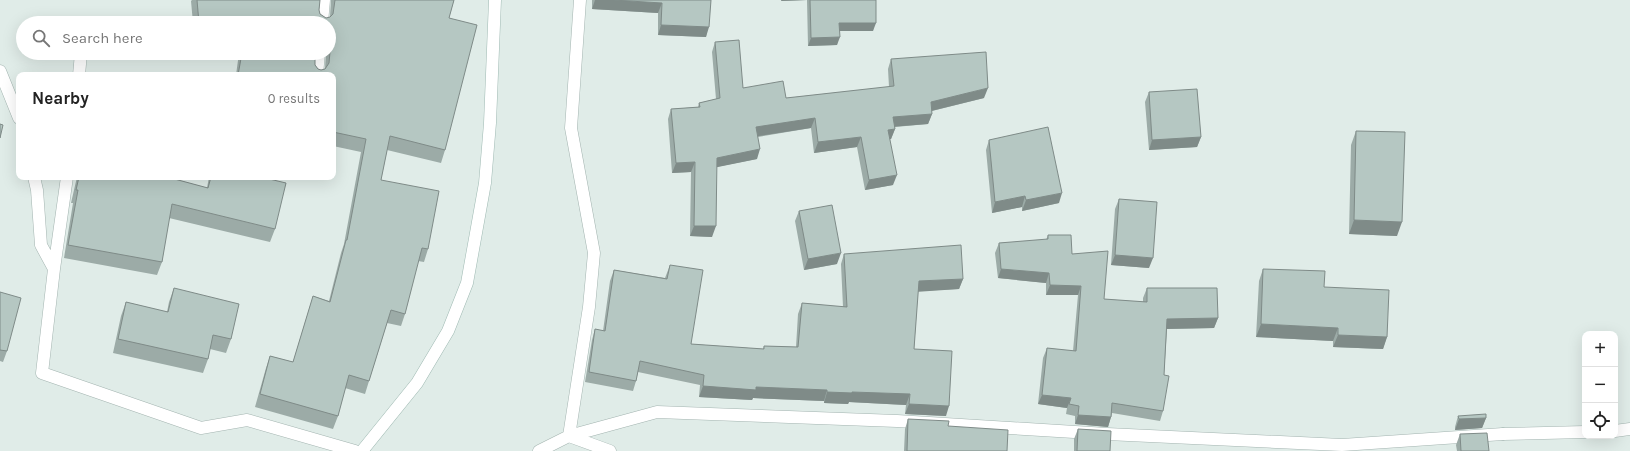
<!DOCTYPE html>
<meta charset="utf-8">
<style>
:root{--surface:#fff;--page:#f6f6f6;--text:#222;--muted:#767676;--line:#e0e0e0}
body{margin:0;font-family:Karla,sans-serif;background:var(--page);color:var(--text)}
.controls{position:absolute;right:12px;bottom:12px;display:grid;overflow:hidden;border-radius:8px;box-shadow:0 4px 16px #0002}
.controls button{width:36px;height:36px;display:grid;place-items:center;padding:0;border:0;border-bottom:1px solid var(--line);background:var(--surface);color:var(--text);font:20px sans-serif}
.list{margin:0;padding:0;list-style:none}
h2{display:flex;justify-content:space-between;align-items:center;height:52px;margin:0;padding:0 16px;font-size:17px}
h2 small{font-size:13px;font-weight:400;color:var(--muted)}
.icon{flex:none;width:22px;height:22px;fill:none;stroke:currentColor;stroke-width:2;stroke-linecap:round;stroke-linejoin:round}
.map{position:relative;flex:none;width:1630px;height:451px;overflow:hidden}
.search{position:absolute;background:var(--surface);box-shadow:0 4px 16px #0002;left:16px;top:16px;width:320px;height:44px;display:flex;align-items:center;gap:10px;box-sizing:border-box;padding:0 14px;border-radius:22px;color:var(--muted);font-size:15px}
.panel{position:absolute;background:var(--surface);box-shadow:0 4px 16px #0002;left:16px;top:72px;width:320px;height:108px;border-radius:8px}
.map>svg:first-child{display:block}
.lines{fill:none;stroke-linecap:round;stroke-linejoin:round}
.lane-casing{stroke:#a3b4b0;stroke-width:13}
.street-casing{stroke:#a3b4b0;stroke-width:13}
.secondary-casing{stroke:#9eb9b2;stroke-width:13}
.lane{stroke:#fff;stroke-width:12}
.street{stroke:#fff;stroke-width:12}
.secondary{stroke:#fff;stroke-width:12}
.wall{fill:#9caba7}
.shaded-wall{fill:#7f8b88}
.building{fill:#b5c7c2;stroke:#7f8b88}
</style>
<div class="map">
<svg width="1630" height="451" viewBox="0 0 1630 451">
<rect width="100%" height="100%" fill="#e0ece8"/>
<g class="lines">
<defs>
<path id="lane" d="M 1615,431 L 1630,429
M 1503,434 L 1585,432"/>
<path id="street" d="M 580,0 L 571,128 L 594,253 L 589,307 L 569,436 L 610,451
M 322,23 L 324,0
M 0,71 L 19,118
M 79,75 L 81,53
M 317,75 L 319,53
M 34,177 L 37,190 L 41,245 L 54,269 L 42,373 L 201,428 L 247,420 L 355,451
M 54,269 L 67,177
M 539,451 L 569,436 L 657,412 L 897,421 L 1107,434 L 1342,445 L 1503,434"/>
<path id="secondary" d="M 362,451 L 417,383 L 448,331 L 467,283 L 485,183 L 490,123 L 495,0"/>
</defs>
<use href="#lane" class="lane-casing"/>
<use href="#street" class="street-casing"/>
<use href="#secondary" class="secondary-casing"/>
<use href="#lane" class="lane"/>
<use href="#street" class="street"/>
<use href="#secondary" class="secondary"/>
</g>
<path class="wall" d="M 192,0 L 320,0 L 319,10 L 320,14 L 326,18 L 330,17 L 331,0 L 454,0 L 449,18 L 445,150 L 441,163 L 387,150 L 381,180 L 428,249 L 424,262 L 418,261 L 405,314 L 401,326 L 387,323 L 369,381 L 365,394 L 345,388 L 338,416 L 333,429 L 255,407 L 266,368 L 270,356 L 293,362 L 309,309 L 313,296 L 329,301 L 341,253 L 344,244 L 361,152 L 333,146 L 333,75 L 236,75 L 239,53 L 315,53 L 315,65 L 318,69 L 321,70 L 325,69 L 326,53 L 329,53 L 329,23 L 193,23 L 191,1 Z
M 592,0 L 711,0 L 706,37 L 658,35 L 658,13 L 592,9 Z
M 781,0 L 876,0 L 873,31 L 839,31 L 837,45 L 808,46 L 807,0 L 781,1 Z
M 715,42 L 743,88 L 786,98 L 889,87 L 888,69 L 891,59 L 984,98 L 932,111 L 932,114 L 928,124 L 895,127 L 895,129 L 891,139 L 890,139 L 893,185 L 865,190 L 857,147 L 814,153 L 811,128 L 758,137 L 757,159 L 716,167 L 712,237 L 690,236 L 691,172 L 672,173 L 668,119 L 671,109 L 698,107 L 699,103 L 716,99 L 712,52 Z
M 1149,92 L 1201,137 L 1197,147 L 1149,150 L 1145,102 Z
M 1356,131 L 1397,236 L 1349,234 L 1351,145 Z
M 989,140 L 1059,203 L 1022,211 L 1022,207 L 992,213 L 986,150 Z
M 77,177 L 167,177 L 207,188 L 209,177 L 261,177 L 275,229 L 270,242 L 169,218 L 162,262 L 157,275 L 64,258 L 73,203 L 71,203 Z
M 1119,199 L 1149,268 L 1111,265 L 1115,209 Z
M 799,211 L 837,264 L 804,270 L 795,221 Z
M 1048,235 L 1072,254 L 1104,299 L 1143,302 L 1143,298 L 1147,288 L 1218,318 L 1214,328 L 1167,329 L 1164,375 L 1163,411 L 1160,421 L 1112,413 L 1111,417 L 1108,427 L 1075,424 L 1075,416 L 1066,414 L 1067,408 L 1038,404 L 1043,358 L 1047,348 L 1073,351 L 1078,295 L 1046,295 L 1046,283 L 998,278 L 995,253 L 999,243 L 1046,240 Z
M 844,254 L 963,279 L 959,289 L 918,291 L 914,349 L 946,416 L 905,414 L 906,405 L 849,402 L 848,404 L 824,403 L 824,401 L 753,398 L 752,400 L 699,397 L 700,385 L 638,372 L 636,381 L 633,391 L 585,382 L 592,340 L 595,329 L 603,331 L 610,281 L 614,270 L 665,278 L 670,265 L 691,344 L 763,349 L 764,346 L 796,347 L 798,314 L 802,303 L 843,307 L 841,264 Z
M 1263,269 L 1324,287 L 1387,337 L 1383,349 L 1333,347 L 1333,341 L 1256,337 L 1259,281 Z
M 174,288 L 231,339 L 226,353 L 210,349 L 208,359 L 203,373 L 113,353 L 121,316 L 126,302 L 167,312 L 169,302 Z
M 0,292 L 7,351 L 3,362 L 0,361 Z
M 1458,416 L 1486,418 L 1482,428 L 1455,430 L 1455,427 Z
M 908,419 L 948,426 L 1007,451 L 904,451 L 905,429 Z
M 1078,429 L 1110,451 L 1074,451 L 1074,439 Z
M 1460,434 L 1489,451 L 1457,451 L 1456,445 Z"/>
<path class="shaded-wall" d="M 595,0 L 613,0 L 662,3 L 658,13 L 592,9 Z
M 782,0 L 807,0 L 781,1 Z
M 839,23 L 876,23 L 873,31 L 836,31 Z
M 661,25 L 709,27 L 706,37 L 658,35 Z
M 840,37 L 837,45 L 808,46 L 811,38 Z
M 988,88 L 984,98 L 927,112 L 931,102 Z
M 932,114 L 928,124 L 890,127 L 893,117 Z
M 815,118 L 811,128 L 752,137 L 756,127 Z
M 895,129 L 891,139 L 884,140 L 888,130 Z
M 861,137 L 857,147 L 814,153 L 818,142 Z
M 1201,137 L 1197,147 L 1149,150 L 1152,140 Z
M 760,149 L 757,159 L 713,168 L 717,158 Z
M 695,162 L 691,172 L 672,173 L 676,163 Z
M 897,175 L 893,185 L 865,190 L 869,180 Z
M 1062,193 L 1059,203 L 1022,211 L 1026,200 Z
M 1025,196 L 1022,207 L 992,213 L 995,202 Z
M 1354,220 L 1402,222 L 1397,236 L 1349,234 Z
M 694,226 L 716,226 L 712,237 L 690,236 Z
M 841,253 L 837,264 L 804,270 L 808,259 Z
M 1115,255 L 1153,258 L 1149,268 L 1111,265 Z
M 1001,269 L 1049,273 L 1046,283 L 998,278 Z
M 963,279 L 959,289 L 915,292 L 919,281 Z
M 1050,285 L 1081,286 L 1078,295 L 1046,295 Z
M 1218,318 L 1214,328 L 1164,329 L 1167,319 Z
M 1261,324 L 1338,328 L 1333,341 L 1256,337 Z
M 1338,335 L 1387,337 L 1383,349 L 1333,347 Z
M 703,386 L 756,387 L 827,390 L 824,401 L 753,398 L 752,400 L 699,397 Z
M 827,392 L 852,392 L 910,394 L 906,405 L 849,402 L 848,404 L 824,403 Z
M 1042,395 L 1071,398 L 1067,408 L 1038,404 Z
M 909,404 L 949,406 L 946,416 L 905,414 Z
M 1078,415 L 1111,417 L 1108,427 L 1075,424 Z
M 1486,418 L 1482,428 L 1455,430 L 1459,419 Z"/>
<path class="building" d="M 197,0 L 320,0 L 319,10 L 320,14 L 326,18 L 330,17 L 333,14 L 335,0 L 454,0 L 449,18 L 477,25 L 445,150 L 390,136 L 381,180 L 439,191 L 428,249 L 422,248 L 405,314 L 391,310 L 369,381 L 349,375 L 338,416 L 260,394 L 270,356 L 293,362 L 313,296 L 330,302 L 346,240 L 347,240 L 366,139 L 333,132 L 333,75 L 238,75 L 242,53 L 315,53 L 315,65 L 318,69 L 321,70 L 325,69 L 329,63 L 331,41 L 330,37 L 329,36 L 329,23 L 199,23 Z
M 613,0 L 711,0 L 709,27 L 661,25 L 662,3 Z
M 810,0 L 876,0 L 876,23 L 839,23 L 840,37 L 811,38 Z
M 739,40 L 743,88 L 783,81 L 786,98 L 894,86 L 891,59 L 986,52 L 988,88 L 931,102 L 932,114 L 893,117 L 895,129 L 888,130 L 897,175 L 869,180 L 861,137 L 818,142 L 815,118 L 756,127 L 760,149 L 717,158 L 716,226 L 694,226 L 695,162 L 676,163 L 671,109 L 700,107 L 699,103 L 720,98 L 715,42 Z
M 1197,89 L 1201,137 L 1152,140 L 1149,92 Z
M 0,124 L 3,125 L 0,138 Z
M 1048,127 L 1062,193 L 1026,200 L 1025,196 L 995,202 L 989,140 Z
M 1356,131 L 1405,132 L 1402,222 L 1354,220 Z
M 79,177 L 167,177 L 208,188 L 211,177 L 261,177 L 286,183 L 275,229 L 172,204 L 162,262 L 68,245 L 78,190 L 76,190 Z
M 1119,199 L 1157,202 L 1153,258 L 1115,255 Z
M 832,205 L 841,253 L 808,259 L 799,211 Z
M 1048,235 L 1071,235 L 1072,254 L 1108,251 L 1104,299 L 1147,302 L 1147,288 L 1217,288 L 1218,318 L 1167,319 L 1164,375 L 1169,376 L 1163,411 L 1112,403 L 1111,417 L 1078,415 L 1079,406 L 1069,404 L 1071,398 L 1042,395 L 1047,348 L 1076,351 L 1081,286 L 1050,285 L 1049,273 L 1001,269 L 999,243 L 1048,239 Z
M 961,245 L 963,279 L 919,281 L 914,349 L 952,351 L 949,406 L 909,404 L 910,394 L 852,392 L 852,393 L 827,392 L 827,390 L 756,387 L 756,390 L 703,386 L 704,375 L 640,361 L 636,381 L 589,372 L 595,329 L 605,331 L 614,270 L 667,279 L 670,265 L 703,270 L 691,344 L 764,349 L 764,346 L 798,347 L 802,303 L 847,307 L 844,254 Z
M 1263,269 L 1325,271 L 1324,287 L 1389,290 L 1387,337 L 1338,335 L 1338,328 L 1261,324 Z
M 174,288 L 239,304 L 231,339 L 213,335 L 208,359 L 118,339 L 126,302 L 168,312 Z
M 0,292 L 21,298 L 7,351 L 0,350 Z
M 1486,414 L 1486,418 L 1459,419 L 1458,416 Z
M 908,419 L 949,421 L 948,426 L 1008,430 L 1007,451 L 907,451 Z
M 1078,429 L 1111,431 L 1110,451 L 1077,451 Z
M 1487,433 L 1489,451 L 1461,451 L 1460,434 Z"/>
</svg>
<div class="controls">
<button>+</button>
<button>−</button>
<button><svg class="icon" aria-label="locate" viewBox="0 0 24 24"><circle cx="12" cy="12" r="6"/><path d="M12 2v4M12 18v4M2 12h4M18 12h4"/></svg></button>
</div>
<div class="search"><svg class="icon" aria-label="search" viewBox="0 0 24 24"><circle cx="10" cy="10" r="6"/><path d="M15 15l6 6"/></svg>Search here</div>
<section class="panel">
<h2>Nearby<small>0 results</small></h2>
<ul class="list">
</ul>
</section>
</div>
